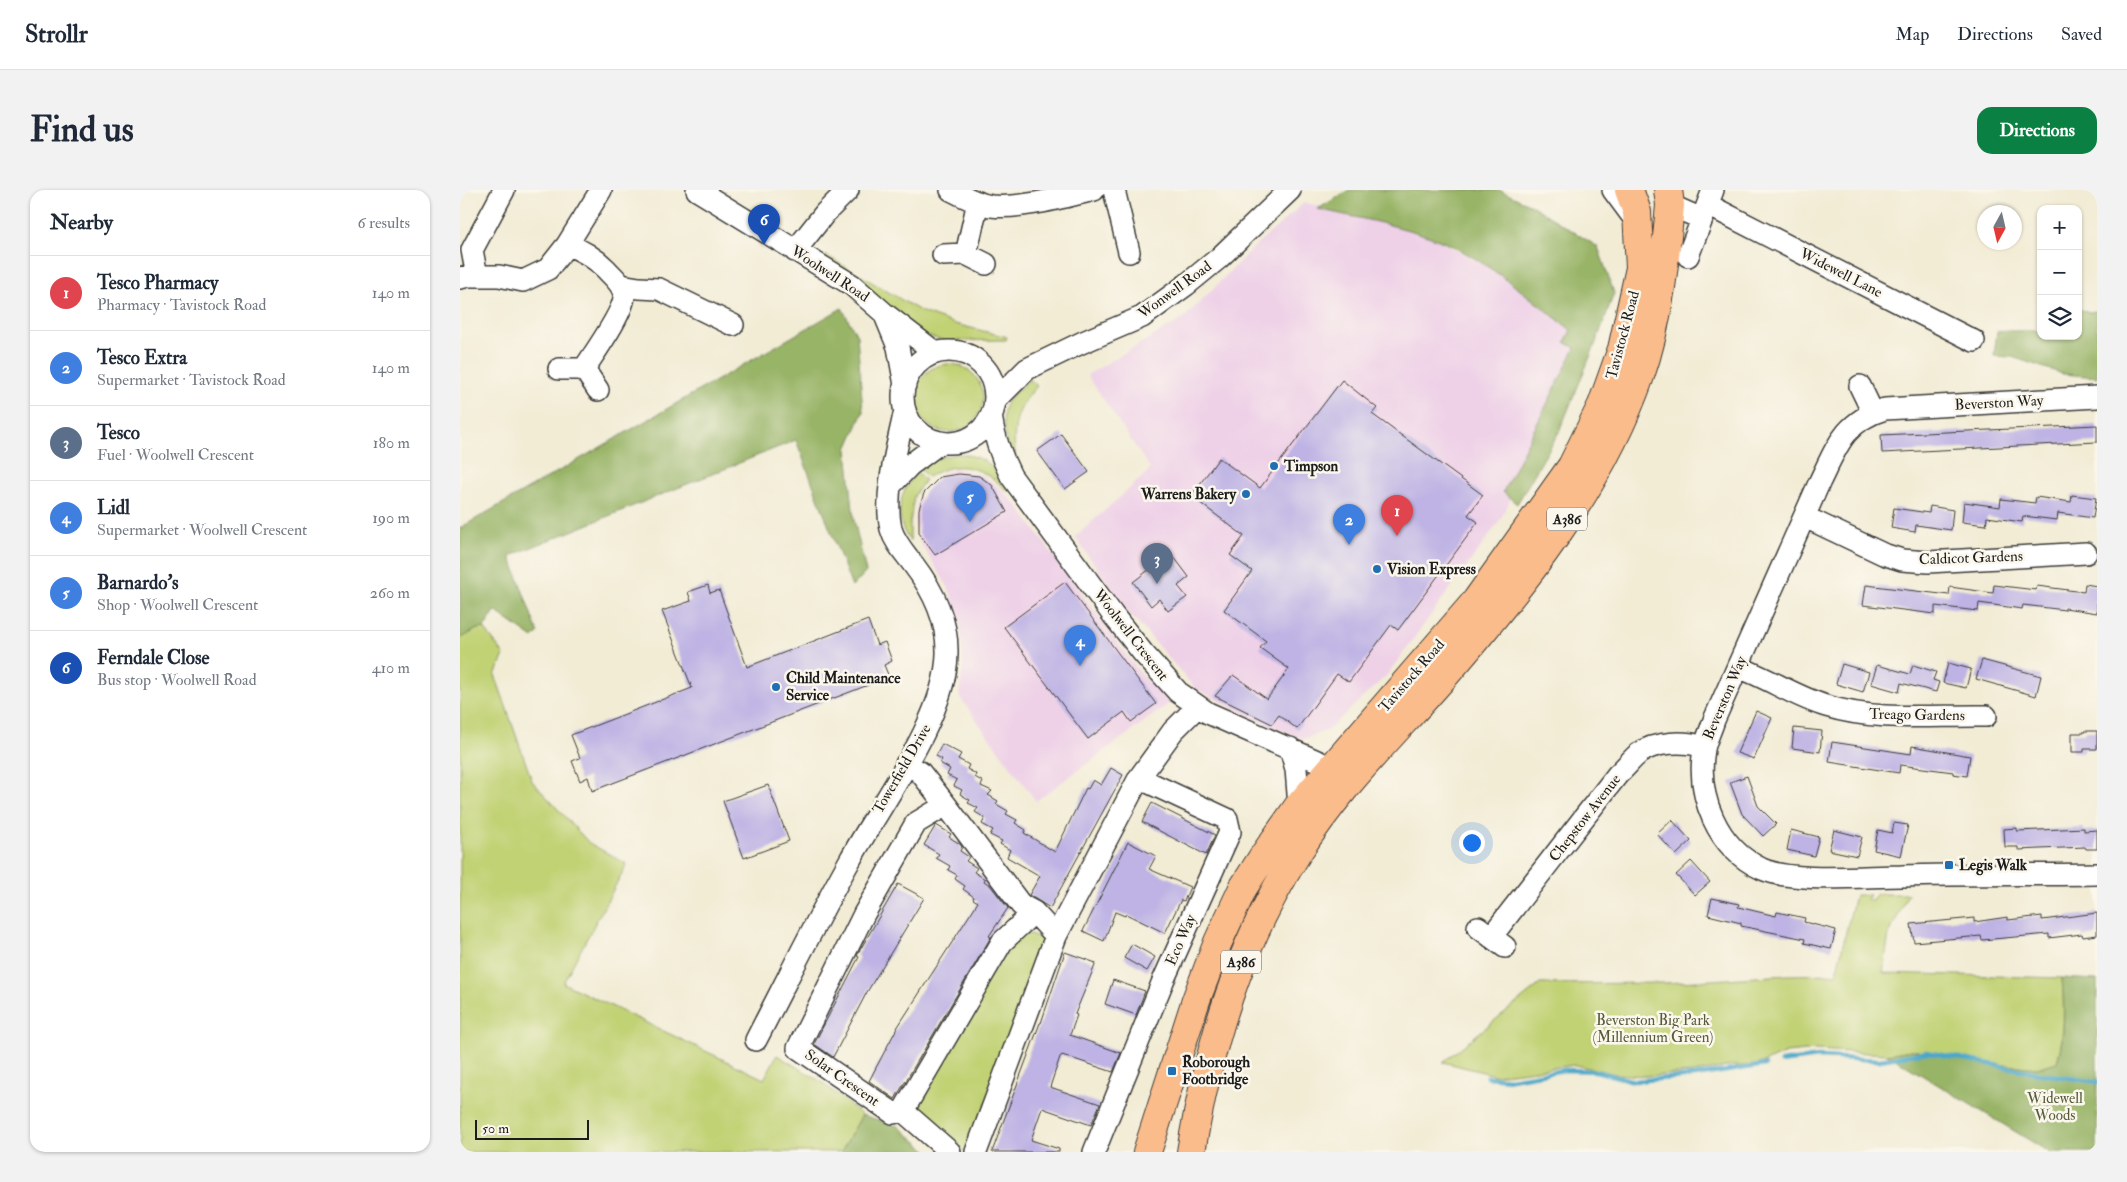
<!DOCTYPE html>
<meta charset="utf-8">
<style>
:root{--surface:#fff;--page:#f2f2f3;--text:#1f2937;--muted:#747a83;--line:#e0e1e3;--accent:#0b8043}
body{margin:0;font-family:"IM FELL Double Pica",serif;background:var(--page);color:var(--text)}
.controls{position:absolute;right:15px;top:15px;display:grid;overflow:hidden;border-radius:10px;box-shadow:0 1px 4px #0004}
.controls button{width:45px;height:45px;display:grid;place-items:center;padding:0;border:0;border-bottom:1px solid var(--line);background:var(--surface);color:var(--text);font:25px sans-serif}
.compass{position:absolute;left:1517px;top:15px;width:45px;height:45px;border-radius:50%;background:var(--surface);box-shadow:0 1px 4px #0004;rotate:188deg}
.scale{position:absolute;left:15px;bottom:12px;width:114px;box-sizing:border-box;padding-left:5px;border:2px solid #1c1c1c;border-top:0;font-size:14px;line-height:18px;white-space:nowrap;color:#1c1c1c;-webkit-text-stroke:4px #fbf7ec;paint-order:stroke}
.you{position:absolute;left:1011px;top:652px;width:18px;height:18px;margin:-12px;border:4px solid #fff;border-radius:50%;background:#1a73e8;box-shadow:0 0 0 8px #1a73e833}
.badge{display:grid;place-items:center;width:32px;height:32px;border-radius:50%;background:var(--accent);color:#fff;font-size:16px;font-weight:700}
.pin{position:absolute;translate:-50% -41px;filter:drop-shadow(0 1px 2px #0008)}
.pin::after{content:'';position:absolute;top:26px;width:18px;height:15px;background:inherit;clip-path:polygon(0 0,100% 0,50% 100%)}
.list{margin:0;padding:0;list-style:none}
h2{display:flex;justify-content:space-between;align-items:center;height:65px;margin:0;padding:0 20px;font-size:21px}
h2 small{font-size:16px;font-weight:400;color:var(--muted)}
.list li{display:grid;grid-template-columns:32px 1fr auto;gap:15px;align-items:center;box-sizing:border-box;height:75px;padding:0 20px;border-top:1px solid var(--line)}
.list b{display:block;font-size:19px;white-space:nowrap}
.list p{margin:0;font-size:16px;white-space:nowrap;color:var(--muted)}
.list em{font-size:16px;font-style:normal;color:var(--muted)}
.icon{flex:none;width:28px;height:28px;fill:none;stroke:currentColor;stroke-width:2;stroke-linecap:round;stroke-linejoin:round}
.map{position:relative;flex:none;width:1637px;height:962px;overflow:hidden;border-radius:15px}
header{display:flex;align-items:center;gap:30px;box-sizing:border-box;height:70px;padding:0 25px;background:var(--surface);border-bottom:1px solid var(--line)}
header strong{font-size:24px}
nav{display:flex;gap:28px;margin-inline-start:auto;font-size:18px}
.intro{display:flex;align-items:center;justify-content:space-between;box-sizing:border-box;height:120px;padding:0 30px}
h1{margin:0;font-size:35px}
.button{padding:12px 22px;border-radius:15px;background:var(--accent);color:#fff;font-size:18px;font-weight:700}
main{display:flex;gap:30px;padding:0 30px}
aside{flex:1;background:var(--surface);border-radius:15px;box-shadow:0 1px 4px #0004}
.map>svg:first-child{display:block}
.built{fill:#eed0e7}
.green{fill:#c1d274;stroke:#6e7748}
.forest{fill:#98b466;stroke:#5a6841}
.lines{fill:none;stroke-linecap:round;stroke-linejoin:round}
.stream{stroke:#4ba7c9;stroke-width:4.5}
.building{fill:#beb3e4}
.minor-casing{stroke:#3c3b38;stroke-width:24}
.highway-casing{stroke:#3c3b38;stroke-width:30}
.minor{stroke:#fff;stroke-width:21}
.highway{stroke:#fabc8b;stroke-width:28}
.poi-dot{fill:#1f6fb2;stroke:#fbf7ec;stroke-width:2}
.labels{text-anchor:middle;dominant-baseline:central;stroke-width:5;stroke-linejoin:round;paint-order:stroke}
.shield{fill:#fbf7ec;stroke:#5f5e5a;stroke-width:1}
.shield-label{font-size:14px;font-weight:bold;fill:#1c1c1c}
.street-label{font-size:15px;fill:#1c1c1c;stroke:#fbf7ec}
.poi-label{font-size:15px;font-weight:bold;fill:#1c1c1c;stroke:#fbf7ec;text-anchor:start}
.park-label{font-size:15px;fill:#565c3b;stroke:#fbf7ec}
</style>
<header>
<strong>Strollr</strong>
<nav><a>Map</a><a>Directions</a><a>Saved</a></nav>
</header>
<div class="intro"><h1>Find us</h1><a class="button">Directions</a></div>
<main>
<aside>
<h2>Nearby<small>6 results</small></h2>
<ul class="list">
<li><span class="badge" style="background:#e0444e">1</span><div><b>Tesco Pharmacy</b><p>Pharmacy · Tavistock Road</p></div><em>140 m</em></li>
<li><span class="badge" style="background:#3f7fe0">2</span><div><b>Tesco Extra</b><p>Supermarket · Tavistock Road</p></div><em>140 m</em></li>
<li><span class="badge" style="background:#5c6f8a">3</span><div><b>Tesco</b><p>Fuel · Woolwell Crescent</p></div><em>180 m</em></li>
<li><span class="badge" style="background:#3f7fe0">4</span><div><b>Lidl</b><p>Supermarket · Woolwell Crescent</p></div><em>190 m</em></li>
<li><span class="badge" style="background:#3f7fe0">5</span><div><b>Barnardo's</b><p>Shop · Woolwell Crescent</p></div><em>260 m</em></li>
<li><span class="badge" style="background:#1a4fb4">6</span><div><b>Ferndale Close</b><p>Bus stop · Woolwell Road</p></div><em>410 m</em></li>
</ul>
</aside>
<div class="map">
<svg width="1637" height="962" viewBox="0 0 1637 962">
<rect width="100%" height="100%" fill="#fbf7ec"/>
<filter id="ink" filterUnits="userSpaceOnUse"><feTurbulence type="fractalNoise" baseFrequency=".02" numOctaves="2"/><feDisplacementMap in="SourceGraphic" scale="10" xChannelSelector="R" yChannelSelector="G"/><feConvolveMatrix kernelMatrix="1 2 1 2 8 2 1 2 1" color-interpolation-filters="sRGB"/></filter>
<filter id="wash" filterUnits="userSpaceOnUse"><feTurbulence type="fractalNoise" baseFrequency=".0096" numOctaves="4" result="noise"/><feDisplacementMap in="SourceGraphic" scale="20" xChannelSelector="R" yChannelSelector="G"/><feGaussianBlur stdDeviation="1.12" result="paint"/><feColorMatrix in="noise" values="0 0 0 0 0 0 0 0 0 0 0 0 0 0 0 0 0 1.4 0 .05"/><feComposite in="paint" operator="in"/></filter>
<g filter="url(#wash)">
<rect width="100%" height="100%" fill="#f2ecd5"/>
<path class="built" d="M 844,13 L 942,31 L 1045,86 L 1124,146 L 1097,218 L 1039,332 L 927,485 L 868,540 L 843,549 L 792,528 L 735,498 L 666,419 L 615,347 L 689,281 L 690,278 L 627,185 L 723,129 L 794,57 Z
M 496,279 L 523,286 L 539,297 L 559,318 L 670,470 L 688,492 L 711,512 L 576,611 L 499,506 L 503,475 L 500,430 L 488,397 L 460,352 L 455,330 L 458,311 L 482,283 Z"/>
<path class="green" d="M 366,65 L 462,122 L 495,134 L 547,147 L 546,150 L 484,151 L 464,145 L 365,69 Z
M455 208a34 34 0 1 1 68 0a34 34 0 1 1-68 0Z
M 570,189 L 577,196 C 554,221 552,239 556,273 C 548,266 548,259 546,249 C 539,214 545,211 570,189 Z
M 503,264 C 529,269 536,278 550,299 L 547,301 C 523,277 499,268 468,287 L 459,279 C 473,268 486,265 503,264 Z
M 457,282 L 465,290 L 454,306 L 450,333 L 450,351 C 433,330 439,301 457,282 Z
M 24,438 L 44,465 L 35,485 L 72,591 L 129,653 L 167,674 L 103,793 L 304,889 L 317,865 L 362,892 L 402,925 L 381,962 L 0,962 L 0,449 L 17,439 Z
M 1416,704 L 1448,704 L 1429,744 L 1423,783 L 1602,788 C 1604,817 1605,844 1597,872 L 1577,878 L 1507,871 L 1452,860 L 1427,864 L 1356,860 L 1326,863 L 1305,872 L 1291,876 L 1272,876 L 1233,883 L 1185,886 L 1156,884 L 1115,875 L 1035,885 L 983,872 L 1080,794 L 1206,793 L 1328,785 L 1376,784 L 1395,705 L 1410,705 L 1407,709 L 1412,711 Z
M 565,742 L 581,748 L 584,756 L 509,960 L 504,961 L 453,916 L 538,771 Z"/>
<path class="forest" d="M 889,0 L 1039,0 L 1071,15 L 1138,57 L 1154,103 L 1137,150 L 1099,242 L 1057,314 L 1043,302 L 1115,158 L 1105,152 L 1111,140 C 1075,112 1027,71 986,53 C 946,36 901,29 858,19 Z
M 382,118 L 397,146 L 403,222 L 387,259 L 394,330 L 406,382 L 392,397 L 336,250 L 50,366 L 78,443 L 73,448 L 35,421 L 24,438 L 17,439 L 0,449 L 0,338 Z
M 1618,119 L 1628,122 L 1637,121 L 1637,187 L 1603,184 L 1552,167 L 1534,166 L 1537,141 L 1581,141 L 1581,146 L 1618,146 Z
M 1602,788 L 1637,790 L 1637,962 L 1589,962 L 1427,864 L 1452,860 L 1507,871 L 1577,878 L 1597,872 C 1606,844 1604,817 1602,788 Z
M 402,925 L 438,936 L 469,962 L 381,962 Z"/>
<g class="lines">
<path class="stream" d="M 1321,872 L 1359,867 L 1420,870 L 1467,862 L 1582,884 L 1637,892
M 1027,887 L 1051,889 L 1104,880 L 1136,881 L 1174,891 L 1235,886 L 1305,875"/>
</g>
<g id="blocks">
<path class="building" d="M 882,190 L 917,218 L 912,224 L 1023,305 L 1008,325 L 1018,332 L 938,440 L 931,435 L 889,492 L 877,484 L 837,539 L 819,525 L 812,534 L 755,506 L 773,485 L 807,509 L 829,479 L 800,458 L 806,451 L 764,420 L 792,381 L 770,365 L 784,346 L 731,306 L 759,268 L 800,298 Z
M 1637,235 L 1637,252 L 1422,263 L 1421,245 Z
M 601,244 L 629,282 L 605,299 L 577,261 Z
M 499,284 L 519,286 L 532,295 L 547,322 L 475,365 L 459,343 L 459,319 L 464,303 L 480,287 Z
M 1612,305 L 1636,308 L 1633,328 L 1598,323 L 1597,330 L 1563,326 L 1562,332 L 1527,327 L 1526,335 L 1502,332 L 1504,312 L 1540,317 L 1541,309 L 1575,313 L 1576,307 L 1611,312 Z
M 1470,316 L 1493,320 L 1491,340 L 1456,335 L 1455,342 L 1431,338 L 1434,318 L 1469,323 Z
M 711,363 L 729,387 L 718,396 L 727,407 L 708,421 L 699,409 L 691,416 L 673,392 Z
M 605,392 L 696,514 L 671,532 L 664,522 L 628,549 L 544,437 Z
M 1625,394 L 1637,396 L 1637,423 L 1605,418 L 1605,420 L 1563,415 L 1562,419 L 1519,413 L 1518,421 L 1475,416 L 1475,424 L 1403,415 L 1406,395 L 1489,405 L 1490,397 L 1533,403 L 1534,395 L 1576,400 L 1577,396 L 1624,402 Z
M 248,395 L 250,403 L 259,400 L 287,477 L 408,430 L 417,455 L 425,452 L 432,471 L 424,475 L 429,487 L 132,601 L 128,587 L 120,591 L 112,571 L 120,568 L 111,545 L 232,498 L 202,421 L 231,411 L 228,402 Z
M 1522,470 L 1581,486 L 1576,506 L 1516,489 Z
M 1488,473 L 1511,479 L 1506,498 L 1483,493 Z
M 1382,474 L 1409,482 L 1403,502 L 1376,494 Z
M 1417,475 L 1450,484 L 1453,475 L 1476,482 L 1473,490 L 1479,492 L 1476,502 L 1441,493 L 1439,502 L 1411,494 Z
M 1296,521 L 1312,528 L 1294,569 L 1277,563 Z
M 1334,538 L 1362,541 L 1360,562 L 1332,558 Z
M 1624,541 L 1637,541 L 1637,559 L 1624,559 L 1624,562 L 1612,562 L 1612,543 L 1624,543 Z
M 1372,552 L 1451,564 L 1452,556 L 1510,566 L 1507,586 L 1493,584 L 1493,582 L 1440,575 L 1439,583 L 1369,572 Z
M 482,554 L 501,564 L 498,569 L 509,575 L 507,579 L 516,584 L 515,587 L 523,592 L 521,596 L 532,601 L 528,605 L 538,611 L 536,614 L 548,621 L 546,624 L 557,630 L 555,633 L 566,640 L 564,643 L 595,662 L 626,598 L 628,599 L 633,590 L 641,595 L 651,578 L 663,585 L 590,718 L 569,705 L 580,686 L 547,667 L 550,660 L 540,654 L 542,651 L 530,645 L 533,640 L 522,634 L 525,628 L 515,622 L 518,618 L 508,613 L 510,610 L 500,604 L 502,600 L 494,596 L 497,590 L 487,585 L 490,579 L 480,573 L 482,569 L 476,566 Z
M 1287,586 L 1298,616 L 1316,634 L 1303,646 L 1282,624 L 1270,592 Z
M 308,595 L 329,651 L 284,668 L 263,611 Z
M 692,613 L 755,645 L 746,665 L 682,632 Z
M 1212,630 L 1231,651 L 1216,665 L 1197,644 Z
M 1434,633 L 1448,635 L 1441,666 L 1414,660 L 1418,640 L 1432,643 Z
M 476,635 L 491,644 L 489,647 L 500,654 L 502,657 L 500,661 L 509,667 L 506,671 L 517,678 L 514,682 L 525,689 L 524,691 L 530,695 L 548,718 L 529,746 L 531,747 L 435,909 L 409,891 L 437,838 L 518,712 L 513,709 L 514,707 L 503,699 L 505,696 L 495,689 L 497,685 L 488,680 L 490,676 L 476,668 L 479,664 L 464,655 Z
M 1557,638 L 1557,641 L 1624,638 L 1624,641 L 1637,640 L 1637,659 L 1626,659 L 1625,657 L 1558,660 L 1558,657 L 1545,657 L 1544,639 Z
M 1331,640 L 1359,647 L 1354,666 L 1327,660 Z
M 1374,640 L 1402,647 L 1397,666 L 1369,660 Z
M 668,652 L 696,666 L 689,679 L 730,697 L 724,711 L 721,710 L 705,743 L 666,724 L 665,726 L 655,722 L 644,751 L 623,741 Z
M 1231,671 L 1250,692 L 1235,705 L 1216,685 Z
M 438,694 L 464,708 L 407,802 L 373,867 L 354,854 L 399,767 L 397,766 L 400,760 Z
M 1252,708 L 1279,714 L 1278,717 L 1316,726 L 1317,722 L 1345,728 L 1344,732 L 1376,740 L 1371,759 L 1344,753 L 1345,749 L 1281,736 L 1281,733 L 1248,725 Z
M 1637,723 L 1637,745 L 1623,747 L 1622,744 L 1589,748 L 1589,744 L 1522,750 L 1521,746 L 1454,752 L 1451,734 L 1514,728 L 1514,732 L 1548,727 L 1548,730 L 1582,726 L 1582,730 Z
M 672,754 L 695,767 L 687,781 L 664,768 Z
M 605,762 L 636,773 L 615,824 L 617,825 L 610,845 L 661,863 L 653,882 L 602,865 L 600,867 L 590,897 L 640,914 L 631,935 L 582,918 L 571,950 L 599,959 L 599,962 L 532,962 L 580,833 L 581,833 Z
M 653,790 L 685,801 L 676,825 L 645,814 Z"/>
</g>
</g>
<g filter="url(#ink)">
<use href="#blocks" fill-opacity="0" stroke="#3c3b38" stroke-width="1"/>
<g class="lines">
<defs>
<path id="minor" d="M 237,0 L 392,95 L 424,123 L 476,163
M 491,0 C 503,6 517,14 531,16 C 562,19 604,7 634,0
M 654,0 L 669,62
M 1153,0 L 1173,27
M 1210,15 L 1242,29
M 1248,15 L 1514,151
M 335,61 L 365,23 L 388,0
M 506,64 L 526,74
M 483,65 L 506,64 L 518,12
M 1228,66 L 1253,0
M 17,86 L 12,60 L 44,0
M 0,88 L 8,86 L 39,86 L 63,91 L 88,79 L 107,55 L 141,0
M 161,95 L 179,98 L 199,99 L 273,135
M 424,123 L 438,157 L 445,195
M443 207a46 46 0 1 1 92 0a46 46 0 1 1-92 0Z
M 99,179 L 124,179 C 133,165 166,119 164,104 C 162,93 153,87 146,79 C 134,67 123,60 107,55
M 124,179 L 138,200
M 1400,196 L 1413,223
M 1637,207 L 1425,219 C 1385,231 1377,256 1360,291 L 1254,530 C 1251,540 1246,549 1244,559 C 1236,606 1257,658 1302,679 C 1334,693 1404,686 1441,686 C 1506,684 1572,685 1637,684
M 536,210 L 567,179 L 621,153 L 682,127 L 726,95 L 759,68 L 830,0
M 531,226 C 534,248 541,266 551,286 L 653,425 L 683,463 L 718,502 L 748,523 L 857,571 L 871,578 L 877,593
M 431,295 L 450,275 L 481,252
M 1345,327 L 1423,364 L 1442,370 L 1468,372 L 1626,363
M 1278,477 C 1308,488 1336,507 1366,516 C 1418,532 1472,525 1526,526
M 830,558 L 836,579 L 839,616
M 446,574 L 460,582 L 486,615
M 574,722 L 542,752 L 443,921 L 433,923 L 338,858 L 404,724 L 456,633 L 486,615 L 561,715 L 574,722 L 596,746
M 1018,737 L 1045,757
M 1031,747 L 1158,584 C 1165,578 1171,570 1178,564 C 1195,551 1225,551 1244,557
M 296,850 C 327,790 357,729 390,670 C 421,613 486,528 487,464 C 488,430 473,400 453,374 C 445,363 435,353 431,339 C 423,303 438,255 445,220
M 443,921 L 490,962
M 516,962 L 596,746 L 679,588 L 713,541 L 737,517
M 634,962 L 703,791 L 770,642 L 767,629 L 679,588"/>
<path id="highway" d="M 687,962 L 736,810 L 758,752 L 783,698 L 804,665 L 837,618 L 1016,411 L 1112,276 L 1142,215 L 1162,159 L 1180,78 L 1177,22 L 1169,0
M 731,962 C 749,853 779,755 838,662 C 878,598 932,546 981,490 C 1060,399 1139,302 1180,186 C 1199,132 1205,72 1210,15 L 1208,0"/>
</defs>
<use href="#minor" class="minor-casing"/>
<use href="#highway" class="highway-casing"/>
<use href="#minor" class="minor"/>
<use href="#highway" class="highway"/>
</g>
</g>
<g class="poi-dot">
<circle cx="814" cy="276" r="5"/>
<circle cx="786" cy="304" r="5"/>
<circle cx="917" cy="379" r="5"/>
<circle cx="316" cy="497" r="5"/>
<rect x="1484" y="670" width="10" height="10" rx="2.5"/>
<rect x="707" y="876" width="10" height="10" rx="2.5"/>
</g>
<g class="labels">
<g class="shield">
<rect x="1087" y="317.5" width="40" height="23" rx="4"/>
<rect x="761" y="760.5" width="40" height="23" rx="4"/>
</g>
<g class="shield-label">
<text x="1107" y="329">A386</text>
<text x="781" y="772">A386</text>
</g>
<g class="street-label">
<text transform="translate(1381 83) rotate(27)">Widewell Lane</text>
<text transform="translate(370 84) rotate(33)">Woolwell Road</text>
<text transform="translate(715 100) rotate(-36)">Wonwell Road</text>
<text transform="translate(1163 145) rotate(-75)">Tavistock Road</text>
<text transform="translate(1539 213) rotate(-3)">Beverston Way</text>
<text transform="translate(1511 368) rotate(-2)">Caldicot Gardens</text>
<text transform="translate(671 445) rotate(52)">Woolwell Crescent</text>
<text transform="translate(952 486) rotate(-49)">Tavistock Road</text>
<text transform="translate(1265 508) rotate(-67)">Beverston Way</text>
<text transform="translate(1457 525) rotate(1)">Treago Gardens</text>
<text transform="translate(442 579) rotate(-60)">Towerfield Drive</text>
<text transform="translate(1125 628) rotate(-52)">Chepstow Avenue</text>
<text transform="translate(721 750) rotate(-66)">Eco Way</text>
<text transform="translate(382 888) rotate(35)">Solar Crescent</text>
</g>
<g class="poi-label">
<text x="824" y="276">Timpson</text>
<text x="776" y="304" text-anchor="end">Warrens Bakery</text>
<text x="927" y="379">Vision Express</text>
<text x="326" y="488">Child Maintenance<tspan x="326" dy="17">Service</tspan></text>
<text x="1499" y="675">Legis Walk</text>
<text x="722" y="872">Roborough<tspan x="722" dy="17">Footbridge</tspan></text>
</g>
<g class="park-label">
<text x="1193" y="830">Beverston Big Park<tspan x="1193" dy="17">(Millennium Green)</tspan></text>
<text x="1595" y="908">Widewell<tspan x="1595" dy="17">Woods</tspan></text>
</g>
</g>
</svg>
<div class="controls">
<button>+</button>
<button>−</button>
<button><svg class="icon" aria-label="layers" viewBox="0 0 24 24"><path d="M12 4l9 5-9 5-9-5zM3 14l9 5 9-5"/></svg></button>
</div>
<svg class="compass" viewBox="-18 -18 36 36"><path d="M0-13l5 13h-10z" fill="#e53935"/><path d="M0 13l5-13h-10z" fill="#747a83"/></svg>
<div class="scale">50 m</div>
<div class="you"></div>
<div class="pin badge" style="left:937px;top:346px;background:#e0444e">1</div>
<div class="pin badge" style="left:889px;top:355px;background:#3f7fe0">2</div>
<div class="pin badge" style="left:697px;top:394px;background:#5c6f8a">3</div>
<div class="pin badge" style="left:620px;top:476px;background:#3f7fe0">4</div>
<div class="pin badge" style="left:510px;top:332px;background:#3f7fe0">5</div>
<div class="pin badge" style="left:304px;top:55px;background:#1a4fb4">6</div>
</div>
</main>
